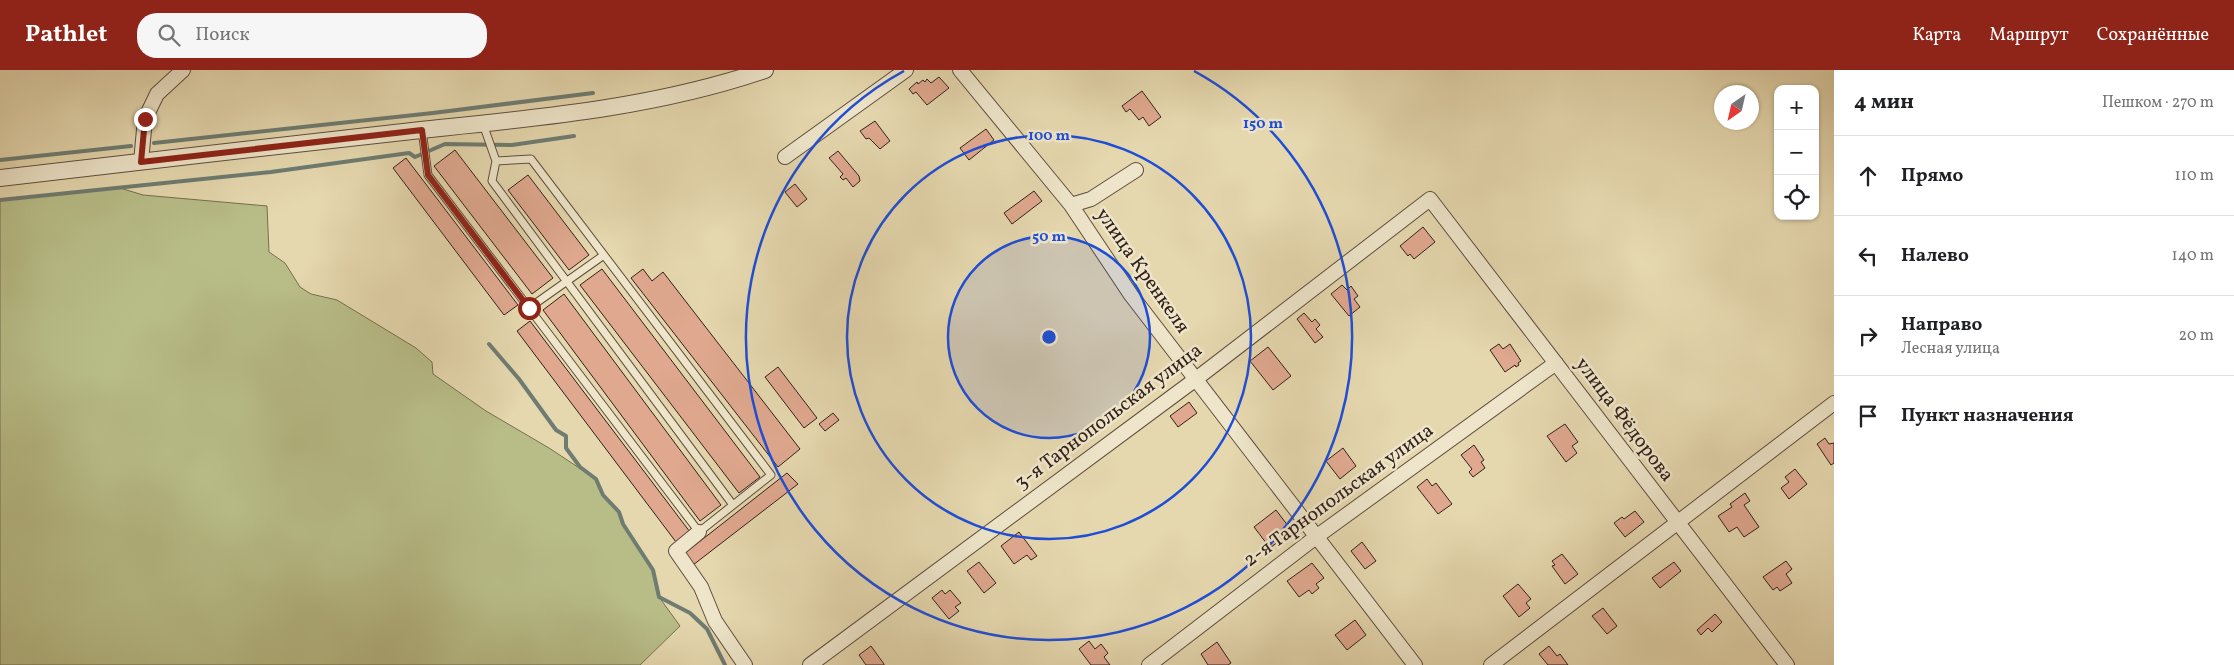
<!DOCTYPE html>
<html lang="ru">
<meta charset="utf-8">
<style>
:root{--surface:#fff;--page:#f6f6f6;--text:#202124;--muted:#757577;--line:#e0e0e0;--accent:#8f2418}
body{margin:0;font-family:Vollkorn,serif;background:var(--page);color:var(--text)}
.controls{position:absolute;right:15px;top:15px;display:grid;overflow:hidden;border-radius:10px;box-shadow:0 1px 4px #0004}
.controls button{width:45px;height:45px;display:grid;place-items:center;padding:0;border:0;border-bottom:1px solid var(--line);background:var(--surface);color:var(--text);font:25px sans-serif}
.compass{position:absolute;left:1714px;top:15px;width:45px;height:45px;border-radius:50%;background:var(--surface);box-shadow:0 1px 4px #0004;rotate:214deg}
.stop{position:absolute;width:15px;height:15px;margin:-11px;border:4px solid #8f2418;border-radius:50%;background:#fff}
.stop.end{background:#8f2418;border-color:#fff;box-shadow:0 1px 5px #0008}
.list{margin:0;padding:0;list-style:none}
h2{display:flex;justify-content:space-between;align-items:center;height:65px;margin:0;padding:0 20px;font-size:21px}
h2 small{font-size:16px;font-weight:400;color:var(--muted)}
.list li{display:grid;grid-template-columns:32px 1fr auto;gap:15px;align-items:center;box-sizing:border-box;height:80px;padding:0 20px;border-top:1px solid var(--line)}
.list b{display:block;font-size:19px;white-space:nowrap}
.list p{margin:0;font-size:16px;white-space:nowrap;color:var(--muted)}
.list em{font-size:16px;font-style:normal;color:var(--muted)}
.icon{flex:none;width:28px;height:28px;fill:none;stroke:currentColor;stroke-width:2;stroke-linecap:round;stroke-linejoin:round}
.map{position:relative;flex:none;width:1834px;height:595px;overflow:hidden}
header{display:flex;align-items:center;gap:30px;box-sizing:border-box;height:70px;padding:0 25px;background:var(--accent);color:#fff}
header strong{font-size:24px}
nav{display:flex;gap:28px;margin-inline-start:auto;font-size:18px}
.search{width:350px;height:45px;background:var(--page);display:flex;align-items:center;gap:12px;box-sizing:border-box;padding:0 18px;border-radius:20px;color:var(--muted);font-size:19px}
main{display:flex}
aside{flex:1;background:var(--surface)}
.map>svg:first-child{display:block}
.grass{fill:#b8bd88;stroke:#756f51}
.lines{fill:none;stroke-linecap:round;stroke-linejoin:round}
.stream{stroke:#6e7c72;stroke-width:4}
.building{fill:#dfa88f;stroke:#32211a}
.service-casing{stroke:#5f4e3f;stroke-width:9}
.minor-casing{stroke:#5f4e3f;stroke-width:16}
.tertiary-casing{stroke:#5f4e3f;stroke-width:18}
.service{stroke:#eee5ca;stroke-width:7}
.minor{stroke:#eee5ca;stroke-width:14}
.tertiary{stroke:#eee5ca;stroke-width:16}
.route{stroke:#8f2418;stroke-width:6}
.ring{fill:none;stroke:#1d4ed8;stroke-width:2.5}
.labels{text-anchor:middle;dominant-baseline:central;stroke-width:5;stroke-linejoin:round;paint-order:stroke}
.street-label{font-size:20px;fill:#32211a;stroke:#eee5ca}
.centre{fill:#1d4ed8;stroke:#eee5ca;stroke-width:2.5}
.ring-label{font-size:15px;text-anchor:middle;font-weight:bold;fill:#1d4ed8;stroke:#eee5ca;stroke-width:5;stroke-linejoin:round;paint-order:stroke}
</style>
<header>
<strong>Pathlet</strong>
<div class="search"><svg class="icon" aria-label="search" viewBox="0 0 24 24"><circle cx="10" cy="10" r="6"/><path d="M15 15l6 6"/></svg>Поиск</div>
<nav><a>Карта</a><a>Маршрут</a><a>Сохранённые</a></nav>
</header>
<main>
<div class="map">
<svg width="1834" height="595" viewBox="0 0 1834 595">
<rect width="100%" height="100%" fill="#e5d7ae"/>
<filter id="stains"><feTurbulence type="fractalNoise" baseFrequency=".004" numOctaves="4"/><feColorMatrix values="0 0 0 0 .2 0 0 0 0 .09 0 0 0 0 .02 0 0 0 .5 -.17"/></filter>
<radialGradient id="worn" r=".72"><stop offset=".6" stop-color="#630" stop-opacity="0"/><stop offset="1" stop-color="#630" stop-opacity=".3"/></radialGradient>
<path class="grass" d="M 120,118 L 143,125 L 267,136 L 269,182 L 285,193 L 300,217 L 311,224 L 337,230 L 416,278 L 432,292 L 433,304 L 486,341 L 549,378 L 596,409 L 603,425 L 619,442 L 623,454 L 653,500 L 659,527 L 680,556 L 640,595 L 0,595 L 0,130 Z"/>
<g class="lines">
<path class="stream" d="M 154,73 L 433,43 L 593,23
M 0,90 L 131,76
M 0,130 L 271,102 L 409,83 L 415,87 L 445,74 L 512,75 L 574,66
M 489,274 L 519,309 L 556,360 L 566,366 L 566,378 L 580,397 L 596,409 L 603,425 L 619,442 L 623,454 L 653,500 L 659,527 L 690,543 L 707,559 L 725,595"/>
</g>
<path class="building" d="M 939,7 L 949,18 L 927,35 L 916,22 L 913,24 L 909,19 L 917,12 L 918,14 L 923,10 L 925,12 L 927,9 L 931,13 Z
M 1142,21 L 1161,47 L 1149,56 L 1143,47 L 1139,50 L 1130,39 L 1126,42 L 1122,36 Z
M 875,51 L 890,71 L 880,79 L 869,68 L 866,69 L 860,61 Z
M 986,59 L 994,70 L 969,90 L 960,78 Z
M 455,80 L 553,208 L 532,224 L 434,96 Z
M 838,81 L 859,106 L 860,111 L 853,117 L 846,108 L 843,110 L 840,107 L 843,104 L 829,88 Z
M 406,88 L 518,235 L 504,245 L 393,98 Z
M 528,105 L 589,185 L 569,200 L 508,120 Z
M 795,114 L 807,129 L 797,137 L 785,122 Z
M 1034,121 L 1042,131 L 1012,154 L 1004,143 Z
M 1423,157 L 1435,172 L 1414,189 L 1410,184 L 1408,186 L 1400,176 Z
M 602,199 L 760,407 L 739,423 L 580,215 Z
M 643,199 L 652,211 L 663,202 L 800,379 L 778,397 L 631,208 Z
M 1342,215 L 1347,220 L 1351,216 L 1358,226 L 1354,229 L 1360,237 L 1349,246 L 1331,224 Z
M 564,224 L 721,435 L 700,451 L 543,240 Z
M 1304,243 L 1312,252 L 1315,249 L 1320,255 L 1316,259 L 1323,267 L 1315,273 L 1297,249 Z
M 530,251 L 690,462 L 676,472 L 517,261 Z
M 1499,274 L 1503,279 L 1510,274 L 1521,291 L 1518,293 L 1519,295 L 1516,297 L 1515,295 L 1505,302 L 1490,280 Z
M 1268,277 L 1291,306 L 1273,320 L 1250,291 Z
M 778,297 L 817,348 L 804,358 L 765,307 Z
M 1189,332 L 1197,343 L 1178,357 L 1170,346 Z
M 833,343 L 839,350 L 825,361 L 819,354 Z
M 1565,354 L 1578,372 L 1572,376 L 1577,383 L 1566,392 L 1547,366 Z
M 1825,368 L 1829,374 L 1834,373 L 1834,393 L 1831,395 L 1817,374 Z
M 1474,375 L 1484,390 L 1481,392 L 1485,398 L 1473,407 L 1469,402 L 1472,399 L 1461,385 Z
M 1343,378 L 1356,396 L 1340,409 L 1326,391 Z
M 1795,399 L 1807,414 L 1789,429 L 1781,418 L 1789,412 L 1785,407 Z
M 787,403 L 798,414 L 693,495 L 685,483 Z
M 1427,409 L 1432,416 L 1436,413 L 1452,434 L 1438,444 L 1417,417 Z
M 1745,423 L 1750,431 L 1744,435 L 1759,457 L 1744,467 L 1737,457 L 1729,462 L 1718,446 L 1732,437 L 1730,434 Z
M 1276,440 L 1292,461 L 1270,478 L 1254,457 Z
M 1635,441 L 1644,452 L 1625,467 L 1614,453 L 1622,447 L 1624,449 Z
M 1019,462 L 1037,486 L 1031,490 L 1027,485 L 1014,494 L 1001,476 Z
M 1362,472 L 1376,491 L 1365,499 L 1351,481 Z
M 1562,484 L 1578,504 L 1565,514 L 1552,496 L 1555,495 L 1552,491 Z
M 1786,491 L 1792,499 L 1786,504 L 1792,513 L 1780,521 L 1777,517 L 1773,520 L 1763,507 Z
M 979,492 L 996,513 L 984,523 L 967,501 Z
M 1674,492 L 1681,501 L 1660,518 L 1652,508 Z
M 1312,493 L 1324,508 L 1316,514 L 1319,518 L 1312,524 L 1309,520 L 1299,527 L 1287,511 Z
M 1518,514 L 1531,529 L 1526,533 L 1530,538 L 1519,547 L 1503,526 Z
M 942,520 L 945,524 L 950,520 L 961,533 L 955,537 L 959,541 L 949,549 L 932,528 Z
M 1603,538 L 1617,556 L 1607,564 L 1592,546 Z
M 1715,544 L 1722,552 L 1712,562 L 1708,558 L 1701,565 L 1697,560 Z
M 1355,550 L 1366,565 L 1347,580 L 1335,565 Z
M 1089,571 L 1095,579 L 1101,574 L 1108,583 L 1104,587 L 1110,595 L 1091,595 L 1079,579 Z
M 1217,572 L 1231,593 L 1228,595 L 1208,595 L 1201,584 Z
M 871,576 L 884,594 L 884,595 L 866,595 L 859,585 Z
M 1549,576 L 1557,586 L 1560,584 L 1568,595 L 1548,595 L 1539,584 Z"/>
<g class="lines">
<defs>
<path id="service" d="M 483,54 L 496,91 L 492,111 L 733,435
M 422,60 L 428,105 L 699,462 L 771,405 L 531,89 L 496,91
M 529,238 L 604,185"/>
<path id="minor" d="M 960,0 L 1071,135 L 1131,225 L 1415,595
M 785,87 L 906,0
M 141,92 L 145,49 L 157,24 L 183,0
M 1071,135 L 1091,129 L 1136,100
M 699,462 L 676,481 L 701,517 L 715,551 L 745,595
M 810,595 L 1196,309 L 1430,129 L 1787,595
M 1149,595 L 1316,467 L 1556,293
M 1491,595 L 1834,333"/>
<path id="tertiary" d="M 0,108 C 140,92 281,75 421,60 C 537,48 654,38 765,0"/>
</defs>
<use href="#service" class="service-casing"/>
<use href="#minor" class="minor-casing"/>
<use href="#tertiary" class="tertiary-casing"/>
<use href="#service" class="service"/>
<use href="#minor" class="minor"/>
<use href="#tertiary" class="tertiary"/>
</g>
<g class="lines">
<path class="route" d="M 145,49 L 141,92 L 422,60 L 428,105 L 529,238"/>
</g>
<circle cx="1049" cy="267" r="101" fill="#1d4ed8" fill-opacity=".12"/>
<g class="ring">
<circle cx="1049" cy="267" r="101"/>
<circle cx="1049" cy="267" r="202"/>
<path d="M1194 1A303 303 0 1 1 904 1"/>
</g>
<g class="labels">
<g class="street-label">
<text transform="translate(1142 201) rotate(55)">улица Кренкеля</text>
<text transform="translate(1109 347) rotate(-37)">3-я Тарнопольская улица</text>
<text transform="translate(1624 350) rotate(53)">улица Фёдорова</text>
<text transform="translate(1339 426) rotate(-36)">2-я Тарнопольская улица</text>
</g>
</g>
<circle cx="1049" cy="267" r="8" class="centre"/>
<g class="ring-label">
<text x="1263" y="58">150 m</text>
<text x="1049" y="70">100 m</text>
<text x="1049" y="171">50 m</text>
</g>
<rect width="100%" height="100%" filter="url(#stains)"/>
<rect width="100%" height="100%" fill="url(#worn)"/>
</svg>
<div class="controls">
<button>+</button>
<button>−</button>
<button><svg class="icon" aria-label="locate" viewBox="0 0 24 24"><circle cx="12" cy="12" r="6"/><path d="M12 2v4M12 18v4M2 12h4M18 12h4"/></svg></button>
</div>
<svg class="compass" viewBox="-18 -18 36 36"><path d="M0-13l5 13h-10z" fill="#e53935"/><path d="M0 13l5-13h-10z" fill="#757577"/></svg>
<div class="stop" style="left:529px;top:238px"></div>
<div class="stop end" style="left:145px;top:49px"></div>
</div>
<aside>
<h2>4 мин<small>Пешком · 270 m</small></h2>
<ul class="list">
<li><svg class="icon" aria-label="ahead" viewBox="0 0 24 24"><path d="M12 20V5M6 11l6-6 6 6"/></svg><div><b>Прямо</b></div><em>110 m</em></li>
<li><svg class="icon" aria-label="left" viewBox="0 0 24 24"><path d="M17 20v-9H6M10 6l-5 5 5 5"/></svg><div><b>Налево</b></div><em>140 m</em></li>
<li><svg class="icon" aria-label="right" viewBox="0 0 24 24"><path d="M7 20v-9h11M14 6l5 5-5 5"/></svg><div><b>Направо</b><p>Лесная улица</p></div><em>20 m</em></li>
<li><svg class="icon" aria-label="arrive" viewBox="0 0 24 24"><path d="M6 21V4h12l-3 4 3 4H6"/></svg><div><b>Пункт назначения</b></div></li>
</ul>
</aside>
</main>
